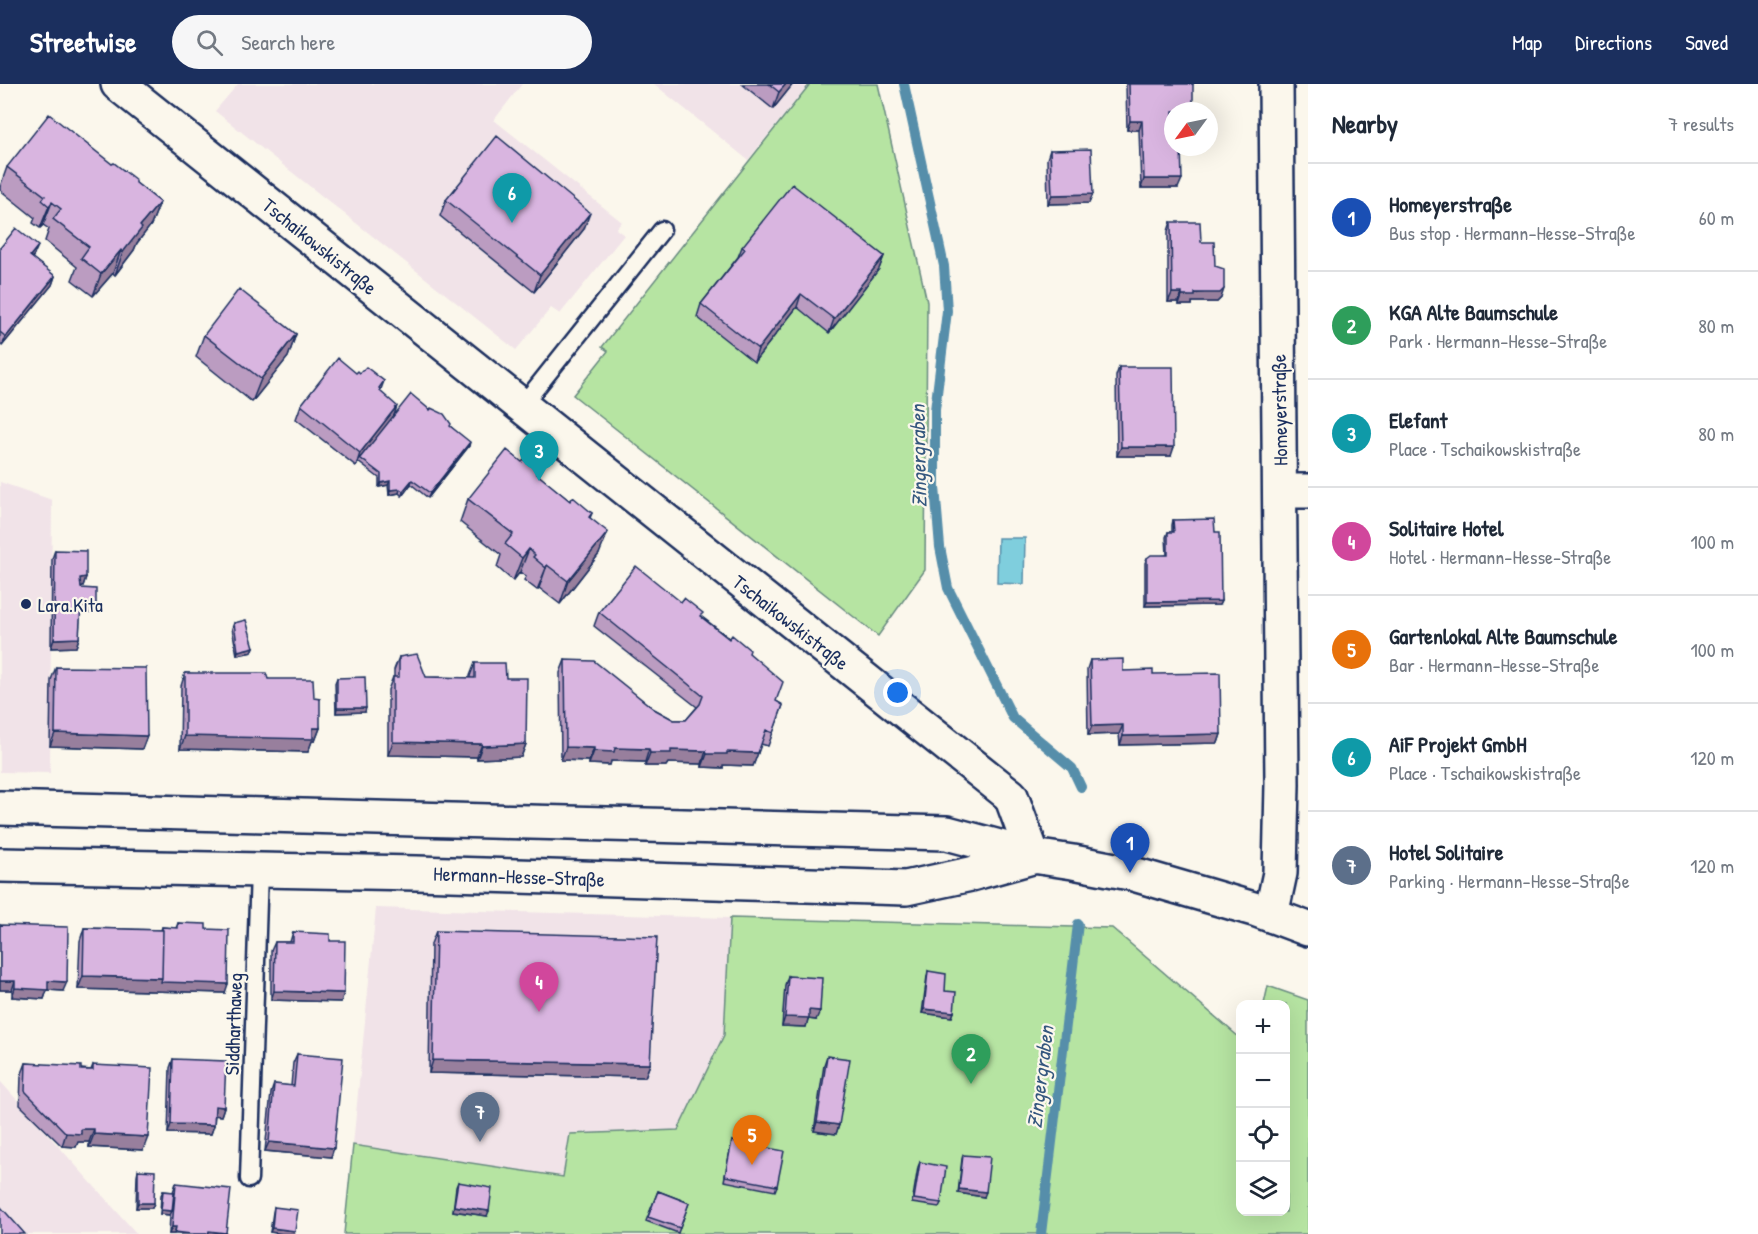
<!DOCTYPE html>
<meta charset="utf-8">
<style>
:root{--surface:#fff;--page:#f6f6f7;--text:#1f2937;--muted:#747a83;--line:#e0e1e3;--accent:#1b2f5e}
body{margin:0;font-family:"Patrick Hand",sans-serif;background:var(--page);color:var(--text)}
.controls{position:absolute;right:18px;bottom:18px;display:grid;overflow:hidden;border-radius:12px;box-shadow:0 6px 24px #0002}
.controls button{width:54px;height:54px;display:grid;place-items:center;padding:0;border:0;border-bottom:2px solid var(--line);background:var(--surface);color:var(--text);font:30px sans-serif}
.compass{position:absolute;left:1164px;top:18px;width:54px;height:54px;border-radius:50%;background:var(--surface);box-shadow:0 6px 24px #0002;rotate:237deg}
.you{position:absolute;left:898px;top:609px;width:21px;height:21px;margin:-15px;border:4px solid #fff;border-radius:50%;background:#1a73e8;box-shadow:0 0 0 9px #1a73e833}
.badge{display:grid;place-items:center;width:39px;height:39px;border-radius:50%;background:var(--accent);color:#fff;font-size:20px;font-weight:700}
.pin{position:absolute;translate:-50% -50px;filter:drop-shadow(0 2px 3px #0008)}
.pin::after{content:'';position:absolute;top:32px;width:21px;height:18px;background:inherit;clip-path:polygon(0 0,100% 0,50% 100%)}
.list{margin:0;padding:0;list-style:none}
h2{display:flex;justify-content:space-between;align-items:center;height:78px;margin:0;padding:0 24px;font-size:26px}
h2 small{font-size:20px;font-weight:400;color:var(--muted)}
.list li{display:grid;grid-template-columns:39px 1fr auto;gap:18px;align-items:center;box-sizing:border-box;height:108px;padding:0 24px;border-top:2px solid var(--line)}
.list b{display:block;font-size:22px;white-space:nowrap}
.list p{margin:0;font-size:20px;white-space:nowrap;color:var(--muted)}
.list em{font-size:20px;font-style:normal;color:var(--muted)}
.icon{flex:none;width:33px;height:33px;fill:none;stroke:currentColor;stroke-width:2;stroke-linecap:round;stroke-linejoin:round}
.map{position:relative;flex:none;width:1308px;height:1150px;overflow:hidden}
header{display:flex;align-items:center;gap:36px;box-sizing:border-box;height:84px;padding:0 30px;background:var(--accent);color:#fff}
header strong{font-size:28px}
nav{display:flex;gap:33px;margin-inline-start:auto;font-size:21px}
.search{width:420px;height:54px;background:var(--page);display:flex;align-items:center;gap:15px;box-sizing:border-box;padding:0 21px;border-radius:33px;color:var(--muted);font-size:22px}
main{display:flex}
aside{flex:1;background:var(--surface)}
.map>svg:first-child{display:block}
.built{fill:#f1e3e8}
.green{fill:#b6e4a2;stroke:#688a80;stroke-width:1.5}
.water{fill:#7fcedd;stroke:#578eaa;stroke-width:1.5}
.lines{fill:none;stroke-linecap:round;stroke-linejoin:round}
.stream{stroke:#578eaa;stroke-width:10}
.service-casing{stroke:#1b2f5e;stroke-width:21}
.minor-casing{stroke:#1b2f5e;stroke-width:38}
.secondary-casing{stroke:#1b2f5e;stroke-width:38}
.service{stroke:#fbf7ec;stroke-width:16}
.minor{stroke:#fbf7ec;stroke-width:33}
.secondary{stroke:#fbf7ec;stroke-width:33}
.wall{fill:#bb9cc1;stroke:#1b2f5e;stroke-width:1.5}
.shaded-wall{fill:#987f9d;stroke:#1b2f5e;stroke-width:1.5}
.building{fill:#d9b5e0;stroke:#1b2f5e;stroke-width:1.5}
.poi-dot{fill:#1b2f5e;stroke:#fbf7ec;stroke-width:2}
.labels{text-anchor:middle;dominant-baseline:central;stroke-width:4.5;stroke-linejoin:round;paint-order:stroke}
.street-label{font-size:20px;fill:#1b2f5e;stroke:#fbf7ec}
.poi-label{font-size:20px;fill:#1b2f5e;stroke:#fbf7ec;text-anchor:start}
.water-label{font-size:21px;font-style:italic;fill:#34577e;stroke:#fbf7ec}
</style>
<header>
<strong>Streetwise</strong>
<div class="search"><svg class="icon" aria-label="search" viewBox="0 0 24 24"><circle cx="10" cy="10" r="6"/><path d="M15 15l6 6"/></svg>Search here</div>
<nav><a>Map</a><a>Directions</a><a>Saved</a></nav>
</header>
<main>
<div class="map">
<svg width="1308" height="1150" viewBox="0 0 1308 1150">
<rect width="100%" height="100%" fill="#fbf7ec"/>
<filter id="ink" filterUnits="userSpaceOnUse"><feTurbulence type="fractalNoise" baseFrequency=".0167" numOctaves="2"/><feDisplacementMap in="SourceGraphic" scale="12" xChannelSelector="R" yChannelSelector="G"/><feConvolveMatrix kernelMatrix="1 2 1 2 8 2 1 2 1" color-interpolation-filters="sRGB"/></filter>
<g filter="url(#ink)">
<path class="built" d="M 238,0 L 522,0 L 494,36 L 622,138 L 616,145 L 624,151 L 560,230 L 551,224 L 516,266 L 215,27 Z
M 654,0 L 809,0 L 748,76 Z
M 0,398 L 52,416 L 50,689 L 0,688 Z
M 376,824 L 730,834 L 724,951 L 678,1046 L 570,1050 L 564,1094 L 353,1061 Z
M 0,997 L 137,1150 L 0,1150 Z"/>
<path class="green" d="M 810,0 L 878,0 L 927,218 L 925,486 L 878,552 L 573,311 L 608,267 L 602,263 Z
M 730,834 L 1112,844 L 1240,954 L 1240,1128 L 1286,1128 L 1286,920 L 1264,920 L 1268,902 L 1308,916 L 1308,1150 L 344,1150 L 353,1061 L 563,1093 L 570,1050 L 678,1046 L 724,951 Z"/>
<path class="water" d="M 998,454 L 1025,454 L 1024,500 L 997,499 Z"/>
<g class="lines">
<path class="stream" d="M 904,0 L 944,182 L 947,227 L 935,326 L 935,403 L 940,463 L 948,504 L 1013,634 L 1072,684 L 1081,703
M 1041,1150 L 1078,840"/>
<defs>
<path id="service" d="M 521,323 L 662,146
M 249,1095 L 259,786"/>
<path id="minor" d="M 118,0 L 1011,712 L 1033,772
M 1280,407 L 1308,407
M 1271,831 L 1280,789 L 1282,700 L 1276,0"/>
<path id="secondary" d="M 0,724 L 947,749 L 1033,772 L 1073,778 L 1130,789 L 1257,826 L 1308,845
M 0,781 L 417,789 L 906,804 L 971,790 L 1032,773"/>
</defs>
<use href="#service" class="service-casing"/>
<use href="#minor" class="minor-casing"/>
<use href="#secondary" class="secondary-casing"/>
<use href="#service" class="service"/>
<use href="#minor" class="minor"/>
<use href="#secondary" class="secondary"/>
</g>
<path class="wall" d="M 742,0 L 793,0 L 773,25 Z
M 1126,0 L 1193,0 L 1173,27 L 1178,104 L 1141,104 L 1139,46 L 1127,46 Z
M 1050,66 L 1093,110 L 1089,119 L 1048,120 L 1047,75 Z
M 7,83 L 136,99 L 160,118 L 151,141 L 137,159 L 134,166 L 115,191 L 113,189 L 93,212 L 72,196 L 77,183 L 45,157 L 49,145 L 43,141 L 40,144 L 33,139 L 35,134 L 0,106 L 0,103 Z
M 446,116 L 584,145 L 534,208 L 440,132 Z
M 1171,138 L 1201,158 L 1215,182 L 1221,214 L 1217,218 L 1192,218 L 1192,221 L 1179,221 L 1179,218 L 1168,218 L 1168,147 Z
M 742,163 L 884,172 L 879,185 L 829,249 L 797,223 L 754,278 L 697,233 L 701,220 L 738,173 Z
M 0,164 L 34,171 L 32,174 L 55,192 L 52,201 L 2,262 L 0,260 Z
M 296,250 L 288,273 L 252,318 L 196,273 L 204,251 Z
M 1119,283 L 1171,372 L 1117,372 L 1116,292 Z
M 356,289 L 360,289 L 384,297 L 380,308 L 394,331 L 450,342 L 469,362 L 428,414 L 411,400 L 402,412 L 399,409 L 389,411 L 388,401 L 379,403 L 379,394 L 358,378 L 356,382 L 296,335 L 301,321 Z
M 522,378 L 538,386 L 536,390 L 570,417 L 592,429 L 590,434 L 599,470 L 560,520 L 539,504 L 537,506 L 524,496 L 526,493 L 520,488 L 513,497 L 497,483 L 501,471 L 460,438 L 468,415 Z
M 1173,436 L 1215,448 L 1221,517 L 1219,521 L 1145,522 L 1145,479 L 1147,474 L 1167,471 L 1166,453 L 1168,448 L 1172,448 L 1172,441 Z
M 55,466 L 86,493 L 83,502 L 81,503 L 81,504 L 96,520 L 93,529 L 80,529 L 79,554 L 76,563 L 51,564 L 52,475 Z
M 599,528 L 702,533 L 749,569 L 776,617 L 783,621 L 768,662 L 761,660 L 753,682 L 723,681 L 723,684 L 702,683 L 702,680 L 668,679 L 666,682 L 645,682 L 645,678 L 611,677 L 610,681 L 589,680 L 589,677 L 561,676 L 560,589 L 565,576 L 674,636 L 686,636 L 697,623 L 594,542 Z
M 234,539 L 254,563 L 252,568 L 237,571 L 232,544 Z
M 399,573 L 426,593 L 470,594 L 470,592 L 475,579 L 506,594 L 526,660 L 521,673 L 477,675 L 477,673 L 388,671 L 388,606 L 393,593 L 394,593 L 394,586 Z
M 1090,576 L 1123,587 L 1153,590 L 1221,650 L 1218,659 L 1120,661 L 1119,650 L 1088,651 L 1087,585 Z
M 56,583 L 147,652 L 142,665 L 50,662 L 51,596 Z
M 185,589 L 268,595 L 314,614 L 320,644 L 315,657 L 312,657 L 308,668 L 180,665 L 181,602 Z
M 337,594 L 365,628 L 336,629 L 335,599 Z
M 178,839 L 206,845 L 225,909 L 78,905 L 80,857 L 84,844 L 161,846 L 162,843 L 176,844 Z
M 0,841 L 63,907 L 47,906 L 44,915 L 12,913 L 12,906 L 0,906 Z
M 436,847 L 650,980 L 645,993 L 429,989 L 431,860 Z
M 293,848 L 330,857 L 341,918 L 271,916 L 271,867 L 275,858 L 290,858 Z
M 928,887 L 945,907 L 954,928 L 952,933 L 922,929 L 927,892 Z
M 788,892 L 816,936 L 808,935 L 806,943 L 782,942 L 785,901 Z
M 297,970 L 331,1073 L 265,1067 L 271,1009 L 274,1000 L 291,1002 L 293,979 Z
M 827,972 L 839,1041 L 836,1050 L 814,1047 L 824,981 Z
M 173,975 L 224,1023 L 221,1032 L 215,1031 L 214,1041 L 211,1050 L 168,1049 L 170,984 Z
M 26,979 L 91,986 L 93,981 L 143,1066 L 89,1063 L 89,1058 L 78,1058 L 76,1063 L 62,1062 L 20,1021 L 21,992 Z
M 732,1057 L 777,1102 L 775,1107 L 724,1097 Z
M 963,1071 L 984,1113 L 958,1109 L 962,1075 Z
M 920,1078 L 941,1119 L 939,1123 L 912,1119 L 918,1083 Z
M 138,1086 L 154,1119 L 152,1124 L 136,1124 L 137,1091 Z
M 458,1098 L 487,1132 L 453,1127 L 456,1103 Z
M 176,1099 L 226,1149 L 226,1150 L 169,1150 L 170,1131 L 160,1130 L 161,1111 L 163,1107 L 173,1108 Z
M 658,1107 L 689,1119 L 678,1149 L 646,1137 Z
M 274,1123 L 294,1150 L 283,1150 L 270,1148 L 273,1128 Z"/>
<path class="shaded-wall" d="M 786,0 L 793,0 L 773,25 L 779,8 Z
M 1130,37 L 1142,37 L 1139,46 L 1127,46 Z
M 1144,95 L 1182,95 L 1178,104 L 1141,104 Z
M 1093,110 L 1089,119 L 1048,120 L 1052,111 Z
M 52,118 L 43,141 L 40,144 L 49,122 Z
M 160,118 L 151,141 L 137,159 L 134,166 L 115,191 L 123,168 L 140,142 Z
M 590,129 L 584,145 L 534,208 L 540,191 Z
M 38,162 L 34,171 L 27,181 L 30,172 Z
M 121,166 L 113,189 L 93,212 L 101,190 Z
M 884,172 L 879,185 L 829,249 L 834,235 Z
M 55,192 L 52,201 L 2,262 L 6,253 Z
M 1224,205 L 1221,214 L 1217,218 L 1192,218 L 1192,221 L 1179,221 L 1182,212 Z
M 1172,209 L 1182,209 L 1179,218 L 1168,218 Z
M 801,210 L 797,223 L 754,278 L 758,265 Z
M 296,250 L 288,273 L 252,318 L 261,295 Z
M 397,322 L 393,335 L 360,374 L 356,382 L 360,369 Z
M 470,358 L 469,362 L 428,414 L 430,409 Z
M 1121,363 L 1174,363 L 1171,372 L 1117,372 Z
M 412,396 L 411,400 L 402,412 L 403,407 Z
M 390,397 L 388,401 L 379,403 L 381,399 Z
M 400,405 L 399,409 L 389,411 L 390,406 Z
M 608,448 L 599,470 L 560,520 L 568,497 Z
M 529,465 L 520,488 L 513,497 L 522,474 Z
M 547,481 L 539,504 L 537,506 L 546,484 Z
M 86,493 L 83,502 L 77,503 L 80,494 Z
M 1221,517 L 1219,521 L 1145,522 L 1147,518 Z
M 81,520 L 96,520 L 93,529 L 77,529 Z
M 79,554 L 76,563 L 51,564 L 54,555 Z
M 254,563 L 252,568 L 237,571 L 238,567 Z
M 337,624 L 366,624 L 365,628 L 336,629 Z
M 1123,641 L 1119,650 L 1088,651 L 1092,642 Z
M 320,644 L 315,657 L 312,657 L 308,668 L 180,665 L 185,652 Z
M 55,649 L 147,652 L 142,665 L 50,662 Z
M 1221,650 L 1218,659 L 1120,661 L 1123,652 Z
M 393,658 L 482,660 L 477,673 L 388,671 Z
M 526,660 L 521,673 L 477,675 L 482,662 Z
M 566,663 L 594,664 L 589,677 L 561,676 Z
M 615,664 L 649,665 L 645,678 L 611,677 L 610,681 L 589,680 L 594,667 Z
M 671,666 L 706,667 L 702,680 L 668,679 L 666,682 L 645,682 L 650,669 Z
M 727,668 L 758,669 L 753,682 L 723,681 L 723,684 L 702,683 L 707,670 Z
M 83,892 L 162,894 L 228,900 L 225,909 L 78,905 Z
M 0,897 L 15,897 L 12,906 L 0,906 Z
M 48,897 L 67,898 L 63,907 L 47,906 L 44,915 L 12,913 L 15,904 Z
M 274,907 L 344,909 L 341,918 L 271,916 Z
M 924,925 L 954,928 L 952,933 L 922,929 Z
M 809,926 L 820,927 L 816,936 L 808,935 L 806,943 L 782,942 L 785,933 Z
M 433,976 L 650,980 L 645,993 L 429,989 Z
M 215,1022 L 224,1023 L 221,1032 L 212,1031 Z
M 817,1038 L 839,1041 L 836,1050 L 814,1047 Z
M 171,1040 L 214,1041 L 211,1050 L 168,1049 Z
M 81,1045 L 94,1045 L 89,1058 L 78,1058 L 76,1063 L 62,1062 L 66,1049 Z
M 94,1050 L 148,1053 L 143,1066 L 89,1063 Z
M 269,1058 L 334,1064 L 331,1073 L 265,1067 Z
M 959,1105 L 986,1108 L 984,1113 L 958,1109 Z
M 138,1119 L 154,1119 L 152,1124 L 136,1124 Z
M 454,1122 L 489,1127 L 487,1132 L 453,1127 Z
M 161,1126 L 172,1127 L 170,1131 L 160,1130 Z
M 172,1143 L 176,1143 L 174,1150 L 169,1150 Z
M 272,1144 L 295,1147 L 294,1150 L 283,1150 L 270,1148 Z
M 209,1147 L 226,1149 L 226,1150 L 208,1150 Z"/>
<path class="building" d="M 769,0 L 786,0 L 779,8 Z
M 1129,0 L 1193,0 L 1193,27 L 1173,27 L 1173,63 L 1181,63 L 1182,95 L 1144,95 L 1142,37 L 1130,37 Z
M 49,30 L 112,80 L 114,79 L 136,96 L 136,99 L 160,118 L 140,142 L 142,144 L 123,168 L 121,166 L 101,190 L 81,174 L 89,163 L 53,135 L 61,125 L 52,118 L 49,122 L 42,116 L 45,112 L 7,83 Z
M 497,52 L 590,129 L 540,191 L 446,116 Z
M 1091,65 L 1093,110 L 1052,111 L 1050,66 Z
M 792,100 L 884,172 L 834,235 L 801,210 L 758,265 L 701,220 L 745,165 L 742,163 Z
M 1171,138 L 1200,138 L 1201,158 L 1214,158 L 1215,182 L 1224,185 L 1224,205 L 1220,209 L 1195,209 L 1195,212 L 1182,212 L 1182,209 L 1172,209 Z
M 16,144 L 38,162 L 30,172 L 55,192 L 6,253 L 0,248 L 0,164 Z
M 239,205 L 296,250 L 261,295 L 204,251 Z
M 338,274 L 356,289 L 358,287 L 360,289 L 366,283 L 384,297 L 379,304 L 381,305 L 380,307 L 397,322 L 360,369 L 301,321 Z
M 1119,283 L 1173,283 L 1174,363 L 1121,363 Z
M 411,310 L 430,326 L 431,324 L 444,330 L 451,340 L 450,342 L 470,358 L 430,409 L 412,396 L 403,407 L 400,405 L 390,406 L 390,397 L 381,399 L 381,390 L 360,374 Z
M 507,366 L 522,378 L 525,375 L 538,386 L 536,389 L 570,417 L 573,413 L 592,429 L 589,433 L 608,448 L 568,497 L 547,481 L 546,484 L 533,473 L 535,471 L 529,465 L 522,474 L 505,460 L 513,450 L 468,415 Z
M 1214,435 L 1215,448 L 1220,448 L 1221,517 L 1147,518 L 1147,474 L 1151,471 L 1168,471 L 1168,448 L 1174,448 L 1173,436 Z
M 55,466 L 86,467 L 86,493 L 80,494 L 81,504 L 96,505 L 96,520 L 81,520 L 79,554 L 54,555 Z
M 636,482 L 681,518 L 684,514 L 703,529 L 700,532 L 729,555 L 732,551 L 750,566 L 749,569 L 783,598 L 776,617 L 783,621 L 773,649 L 766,646 L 758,669 L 727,668 L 727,670 L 707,670 L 706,667 L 671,666 L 671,669 L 650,669 L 649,665 L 615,664 L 614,668 L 594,667 L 594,664 L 566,663 L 565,576 L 594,577 L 654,625 L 674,636 L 686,636 L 700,620 L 703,612 L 599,528 Z
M 246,536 L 254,563 L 238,567 L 234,539 Z
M 417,570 L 426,593 L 475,594 L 475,579 L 505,579 L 506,594 L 527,594 L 526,660 L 482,662 L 482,660 L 393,658 L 393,593 L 399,593 L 399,573 Z
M 1123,575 L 1123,587 L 1153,586 L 1153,590 L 1220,589 L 1221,650 L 1123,652 L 1123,641 L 1092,642 L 1090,576 Z
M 56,583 L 146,584 L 147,652 L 55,649 Z
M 185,589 L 266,589 L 268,595 L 313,595 L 314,614 L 320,615 L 320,644 L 313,644 L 313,655 L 185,652 Z
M 365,593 L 366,624 L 337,624 L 337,594 Z
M 178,839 L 206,840 L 206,845 L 229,846 L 228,900 L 161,898 L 162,894 L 163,846 L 162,846 L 162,843 L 178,844 Z
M 0,841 L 68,843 L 67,898 L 48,897 L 48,906 L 15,904 L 15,897 L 0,897 Z
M 84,844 L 163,846 L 162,894 L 83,892 Z
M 436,847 L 657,853 L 650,980 L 433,976 Z
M 293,848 L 330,850 L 330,857 L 345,857 L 344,909 L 274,907 L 275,858 L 293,858 Z
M 928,887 L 946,890 L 945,907 L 956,908 L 954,928 L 924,925 Z
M 788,892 L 822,894 L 820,927 L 809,926 L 809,934 L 785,933 Z
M 297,970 L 343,974 L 334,1064 L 269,1058 L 274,1000 L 294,1002 Z
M 827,972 L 850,975 L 839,1041 L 817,1038 Z
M 173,975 L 226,977 L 224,1023 L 215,1022 L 214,1041 L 171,1040 Z
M 26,979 L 81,982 L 81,986 L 93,986 L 93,981 L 152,984 L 148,1053 L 94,1050 L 94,1045 L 81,1045 L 81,1050 L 66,1049 L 25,1007 Z
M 732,1057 L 784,1067 L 777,1102 L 725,1092 Z
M 963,1071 L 990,1073 L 986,1108 L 959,1105 Z
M 920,1078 L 946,1083 L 941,1119 L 914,1115 Z
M 138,1086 L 155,1087 L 154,1119 L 138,1119 Z
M 458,1098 L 492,1104 L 489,1127 L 454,1122 Z
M 176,1099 L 231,1105 L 226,1149 L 209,1147 L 208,1150 L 191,1150 L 175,1148 L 176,1143 L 172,1143 Z
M 163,1107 L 174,1108 L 172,1127 L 161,1126 Z
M 658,1107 L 689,1119 L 680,1144 L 648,1133 Z
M 0,1122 L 25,1150 L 0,1150 Z
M 274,1123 L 298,1126 L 295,1147 L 272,1144 Z"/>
</g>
<circle class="poi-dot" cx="26" cy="520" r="6"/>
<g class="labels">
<g class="street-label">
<text transform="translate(320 162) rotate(39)">Tschaikowskistraße</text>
<text transform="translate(1279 326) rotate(-91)">Homeyerstraße</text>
<text transform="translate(791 538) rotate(38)">Tschaikowskistraße</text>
<text transform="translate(519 792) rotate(2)">Hermann-Hesse-Straße</text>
<text transform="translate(233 940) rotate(-88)">Siddharthaweg</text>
</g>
<g class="poi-label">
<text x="38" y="520">Lara.Kita</text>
</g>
<g class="water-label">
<text transform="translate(918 372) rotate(-91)">Zingergraben</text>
<text transform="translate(1040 993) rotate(-83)">Zingergraben</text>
</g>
</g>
</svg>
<div class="controls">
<button>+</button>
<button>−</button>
<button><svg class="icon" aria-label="locate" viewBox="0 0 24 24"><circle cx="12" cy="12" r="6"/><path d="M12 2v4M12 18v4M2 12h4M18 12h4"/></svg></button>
<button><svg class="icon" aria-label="layers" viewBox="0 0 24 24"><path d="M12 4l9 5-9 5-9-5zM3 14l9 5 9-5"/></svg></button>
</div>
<svg class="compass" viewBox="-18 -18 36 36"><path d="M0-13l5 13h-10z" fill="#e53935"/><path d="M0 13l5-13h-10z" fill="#747a83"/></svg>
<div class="you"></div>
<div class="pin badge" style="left:1130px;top:789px;background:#1a4fb4">1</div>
<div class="pin badge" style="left:971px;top:1000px;background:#2e9e5b">2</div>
<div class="pin badge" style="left:539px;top:397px;background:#0f9aa8">3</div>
<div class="pin badge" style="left:539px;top:928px;background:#d1479c">4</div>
<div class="pin badge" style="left:752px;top:1081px;background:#e8710a">5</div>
<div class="pin badge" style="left:512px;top:139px;background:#0f9aa8">6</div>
<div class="pin badge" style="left:480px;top:1058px;background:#5c6f8a">7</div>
</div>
<aside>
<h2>Nearby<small>7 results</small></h2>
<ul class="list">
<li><span class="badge" style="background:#1a4fb4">1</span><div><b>Homeyerstraße</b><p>Bus stop · Hermann-Hesse-Straße</p></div><em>60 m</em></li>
<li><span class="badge" style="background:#2e9e5b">2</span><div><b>KGA Alte Baumschule</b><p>Park · Hermann-Hesse-Straße</p></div><em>80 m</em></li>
<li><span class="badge" style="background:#0f9aa8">3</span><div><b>Elefant</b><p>Place · Tschaikowskistraße</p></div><em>80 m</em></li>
<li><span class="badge" style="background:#d1479c">4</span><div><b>Solitaire Hotel</b><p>Hotel · Hermann-Hesse-Straße</p></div><em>100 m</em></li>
<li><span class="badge" style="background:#e8710a">5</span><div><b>Gartenlokal Alte Baumschule</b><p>Bar · Hermann-Hesse-Straße</p></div><em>100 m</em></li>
<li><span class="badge" style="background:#0f9aa8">6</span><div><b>AiF Projekt GmbH</b><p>Place · Tschaikowskistraße</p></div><em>120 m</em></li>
<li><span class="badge" style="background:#5c6f8a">7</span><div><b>Hotel Solitaire</b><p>Parking · Hermann-Hesse-Straße</p></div><em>120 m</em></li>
</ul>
</aside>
</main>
